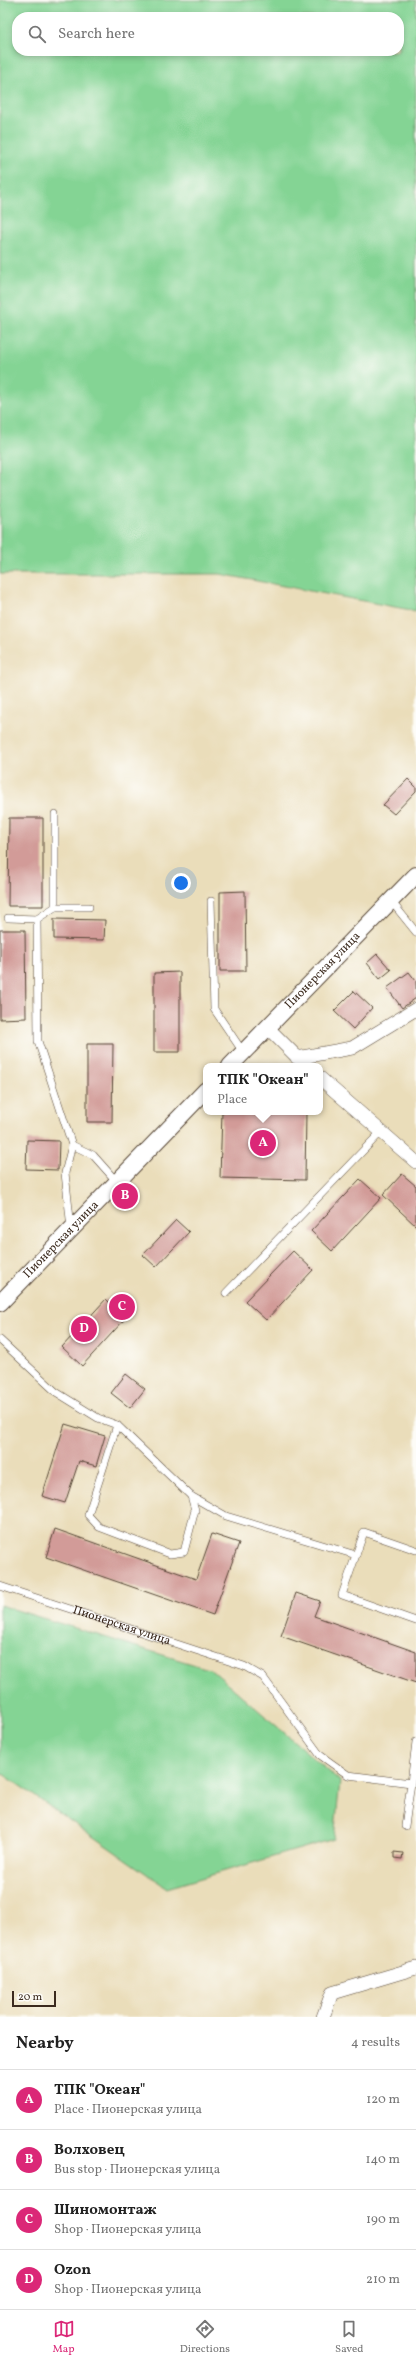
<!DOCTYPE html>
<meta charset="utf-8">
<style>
:root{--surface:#fff;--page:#f2f2f2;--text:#222;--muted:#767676;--line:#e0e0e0;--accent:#db2777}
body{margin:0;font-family:Vollkorn,serif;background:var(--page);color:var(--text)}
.scale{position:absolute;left:12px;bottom:10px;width:44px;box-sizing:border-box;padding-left:4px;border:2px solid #3b2a1e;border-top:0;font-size:11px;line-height:14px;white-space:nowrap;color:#3b2a1e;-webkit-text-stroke:3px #fdfcf7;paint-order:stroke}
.you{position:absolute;left:181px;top:883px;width:14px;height:14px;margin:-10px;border:3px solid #fff;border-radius:50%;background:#1a73e8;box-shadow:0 0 0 6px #1a73e833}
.badge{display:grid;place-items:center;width:26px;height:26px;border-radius:50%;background:var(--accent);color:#fff;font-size:13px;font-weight:700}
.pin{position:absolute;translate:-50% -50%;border:2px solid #fff;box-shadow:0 1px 4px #0006}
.popup{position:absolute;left:203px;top:1063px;width:120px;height:52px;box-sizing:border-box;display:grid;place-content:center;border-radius:8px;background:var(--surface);filter:drop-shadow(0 1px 3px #0005);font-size:13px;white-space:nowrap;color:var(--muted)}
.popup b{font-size:15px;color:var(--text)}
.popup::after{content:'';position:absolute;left:50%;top:100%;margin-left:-8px;border:8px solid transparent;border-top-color:var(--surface)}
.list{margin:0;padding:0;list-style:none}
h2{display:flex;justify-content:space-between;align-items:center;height:52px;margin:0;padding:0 16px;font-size:17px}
h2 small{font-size:13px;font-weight:400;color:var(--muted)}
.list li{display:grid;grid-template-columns:26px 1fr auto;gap:12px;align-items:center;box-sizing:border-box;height:60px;padding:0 16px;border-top:1px solid var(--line)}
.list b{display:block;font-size:15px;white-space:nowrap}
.list p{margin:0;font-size:13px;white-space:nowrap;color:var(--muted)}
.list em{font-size:13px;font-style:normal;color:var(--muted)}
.icon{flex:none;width:22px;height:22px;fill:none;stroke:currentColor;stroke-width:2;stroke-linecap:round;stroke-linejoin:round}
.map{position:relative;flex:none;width:416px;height:2017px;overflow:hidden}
.search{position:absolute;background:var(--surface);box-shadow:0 2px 6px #0003;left:12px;right:12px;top:12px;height:44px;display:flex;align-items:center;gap:10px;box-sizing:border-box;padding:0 14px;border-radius:16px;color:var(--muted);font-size:15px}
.sheet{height:292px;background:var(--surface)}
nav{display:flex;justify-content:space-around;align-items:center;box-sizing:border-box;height:56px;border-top:1px solid var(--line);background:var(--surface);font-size:11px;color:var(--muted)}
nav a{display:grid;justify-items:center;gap:2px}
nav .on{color:var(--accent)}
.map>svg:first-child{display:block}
.green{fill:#84d494;stroke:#607f59;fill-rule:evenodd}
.building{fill:#d29b98}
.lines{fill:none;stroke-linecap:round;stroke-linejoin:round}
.service-casing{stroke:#554535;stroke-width:8}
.minor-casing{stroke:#554535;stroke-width:14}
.tertiary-casing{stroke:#554535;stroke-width:18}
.service{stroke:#fff;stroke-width:7}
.minor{stroke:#fff;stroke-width:13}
.tertiary{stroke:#fff;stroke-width:16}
.labels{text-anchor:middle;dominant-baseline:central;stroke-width:3.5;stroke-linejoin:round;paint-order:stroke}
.street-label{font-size:12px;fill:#3b2a1e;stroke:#fdfcf7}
</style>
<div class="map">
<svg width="416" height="2017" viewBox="0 0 416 2017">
<rect width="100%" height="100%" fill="#fdfcf7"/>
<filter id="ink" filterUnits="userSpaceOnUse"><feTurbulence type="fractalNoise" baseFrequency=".025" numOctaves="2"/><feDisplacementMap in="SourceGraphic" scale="8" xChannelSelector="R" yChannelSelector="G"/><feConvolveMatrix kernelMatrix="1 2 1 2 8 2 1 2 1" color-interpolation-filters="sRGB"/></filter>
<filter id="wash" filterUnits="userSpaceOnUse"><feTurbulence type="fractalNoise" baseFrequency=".012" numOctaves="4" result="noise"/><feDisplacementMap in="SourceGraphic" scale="16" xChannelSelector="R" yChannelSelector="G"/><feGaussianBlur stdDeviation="0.9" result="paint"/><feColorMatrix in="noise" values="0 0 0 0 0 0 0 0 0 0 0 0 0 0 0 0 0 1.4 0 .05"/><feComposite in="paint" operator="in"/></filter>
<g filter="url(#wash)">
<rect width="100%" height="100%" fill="#eaddba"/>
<path class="green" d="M 0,0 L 416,0 L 416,611 L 220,574 L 0,574 ZM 17,17 L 399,17 L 399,51 L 17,51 Z
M 0,1605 L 212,1670 L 340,1781 L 334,1839 L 167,1888 L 0,1772 Z"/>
<g id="blocks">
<path class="building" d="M 408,779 L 416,787 L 416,791 L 394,814 L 383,805 Z
M 9,818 L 43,818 L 43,906 L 8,906 Z
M 245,891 L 246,971 L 220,971 L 220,892 Z
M 54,919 L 105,920 L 104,940 L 54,939 Z
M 0,930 L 25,930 L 26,1018 L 0,1019 Z
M 377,954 L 391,970 L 380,979 L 367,963 Z
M 180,972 L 180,1052 L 154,1052 L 154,973 Z
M 409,972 L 416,981 L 416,998 L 402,1008 L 387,988 Z
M 354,991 L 372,1008 L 353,1029 L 334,1011 Z
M 87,1044 L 113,1044 L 112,1122 L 87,1122 Z
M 222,1112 L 306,1112 L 305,1180 L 220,1178 Z
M 27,1140 L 59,1141 L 58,1170 L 26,1169 Z
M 402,1174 L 416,1186 L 416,1226 L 383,1195 Z
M 360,1179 L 381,1198 L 332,1251 L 311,1231 Z
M 176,1220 L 189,1232 L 156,1267 L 143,1255 Z
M 293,1251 L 313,1270 L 266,1320 L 245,1301 Z
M 122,1298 L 134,1309 L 82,1366 L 62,1347 L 106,1299 L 114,1307 Z
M 126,1374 L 145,1389 L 130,1408 L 111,1393 Z
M 65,1424 L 105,1436 L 96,1466 L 79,1461 L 65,1503 L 42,1496 Z
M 55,1529 L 196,1579 L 212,1534 L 239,1543 L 213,1615 L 46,1557 Z
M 296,1593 L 320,1601 L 314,1616 L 416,1652 L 416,1683 L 281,1636 Z
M 394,1852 L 403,1853 L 402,1859 L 394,1858 Z"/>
</g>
</g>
<g filter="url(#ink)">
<use href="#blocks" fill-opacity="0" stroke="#554535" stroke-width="1"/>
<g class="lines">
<defs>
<g id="service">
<path d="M 55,814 L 55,907 L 37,919 L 38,1041 L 72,1145"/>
<path d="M 211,901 L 214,1009 L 243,1052"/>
<path d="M 391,901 L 416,932"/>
<path d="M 55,907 L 89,907"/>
<path d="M 8,918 L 37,919"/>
<path d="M 71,1228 L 65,1173 L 72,1145 L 93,1155 L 117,1182"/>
<path d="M 226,1293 L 381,1132"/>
<path d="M 0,1340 L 56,1392 L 98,1418 L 117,1425 L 191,1496 L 226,1516 L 356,1555"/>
<path d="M 117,1425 L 88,1515 L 99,1527 L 170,1554 L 184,1552 L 195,1510 L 191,1496"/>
<path d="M 416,1550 L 364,1532 L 342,1595 L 416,1621"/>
<path id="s1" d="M 0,1586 L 244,1666 L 263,1677 L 320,1755 L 348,1775 L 411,1783 L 405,1826"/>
<path d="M 411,1783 L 416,1742"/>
</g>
<path id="minor" d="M 268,1028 L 306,1066
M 297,1058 L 352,1048 L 416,1009
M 320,1078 L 416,1162
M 323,2017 L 332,1993 L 416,1968"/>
<g id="tertiary">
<path id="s2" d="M 230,1066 L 416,875"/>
<path id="s3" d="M 0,1303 L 206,1090"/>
</g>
</defs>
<use href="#service" class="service-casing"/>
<use href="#minor" class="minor-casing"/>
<use href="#tertiary" class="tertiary-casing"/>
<use href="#service" class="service"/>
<use href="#minor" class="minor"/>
<use href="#tertiary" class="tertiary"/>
</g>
</g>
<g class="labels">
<g class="street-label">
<text stroke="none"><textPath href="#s2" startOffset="133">Пионерская улица</textPath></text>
<text stroke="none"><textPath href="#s3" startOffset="88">Пионерская улица</textPath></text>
<text stroke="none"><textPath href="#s1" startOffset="128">Пионерская улица</textPath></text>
</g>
</g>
</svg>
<div class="scale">20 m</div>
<div class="you"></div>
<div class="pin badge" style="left:263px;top:1143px">A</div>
<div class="popup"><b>ТПК &quot;Океан&quot;</b>Place</div>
<div class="pin badge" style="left:125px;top:1196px">B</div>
<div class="pin badge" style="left:122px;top:1307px">C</div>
<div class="pin badge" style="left:84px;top:1329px">D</div>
<div class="search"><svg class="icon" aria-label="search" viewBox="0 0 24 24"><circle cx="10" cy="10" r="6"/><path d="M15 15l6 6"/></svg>Search here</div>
</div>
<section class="sheet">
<h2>Nearby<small>4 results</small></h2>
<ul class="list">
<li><span class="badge">A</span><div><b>ТПК &quot;Океан&quot;</b><p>Place · Пионерская улица</p></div><em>120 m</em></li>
<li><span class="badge">B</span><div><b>Волховец</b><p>Bus stop · Пионерская улица</p></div><em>140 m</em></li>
<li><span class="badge">C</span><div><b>Шиномонтаж</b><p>Shop · Пионерская улица</p></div><em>190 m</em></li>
<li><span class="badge">D</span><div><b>Ozon</b><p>Shop · Пионерская улица</p></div><em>210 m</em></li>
</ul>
</section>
<nav>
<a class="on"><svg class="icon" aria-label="map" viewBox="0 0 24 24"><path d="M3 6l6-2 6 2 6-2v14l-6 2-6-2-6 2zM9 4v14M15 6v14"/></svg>Map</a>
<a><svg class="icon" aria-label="directions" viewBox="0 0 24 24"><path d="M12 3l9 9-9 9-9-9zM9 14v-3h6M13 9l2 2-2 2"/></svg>Directions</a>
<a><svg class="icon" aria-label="saved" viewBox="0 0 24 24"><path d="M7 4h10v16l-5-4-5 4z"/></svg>Saved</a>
</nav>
